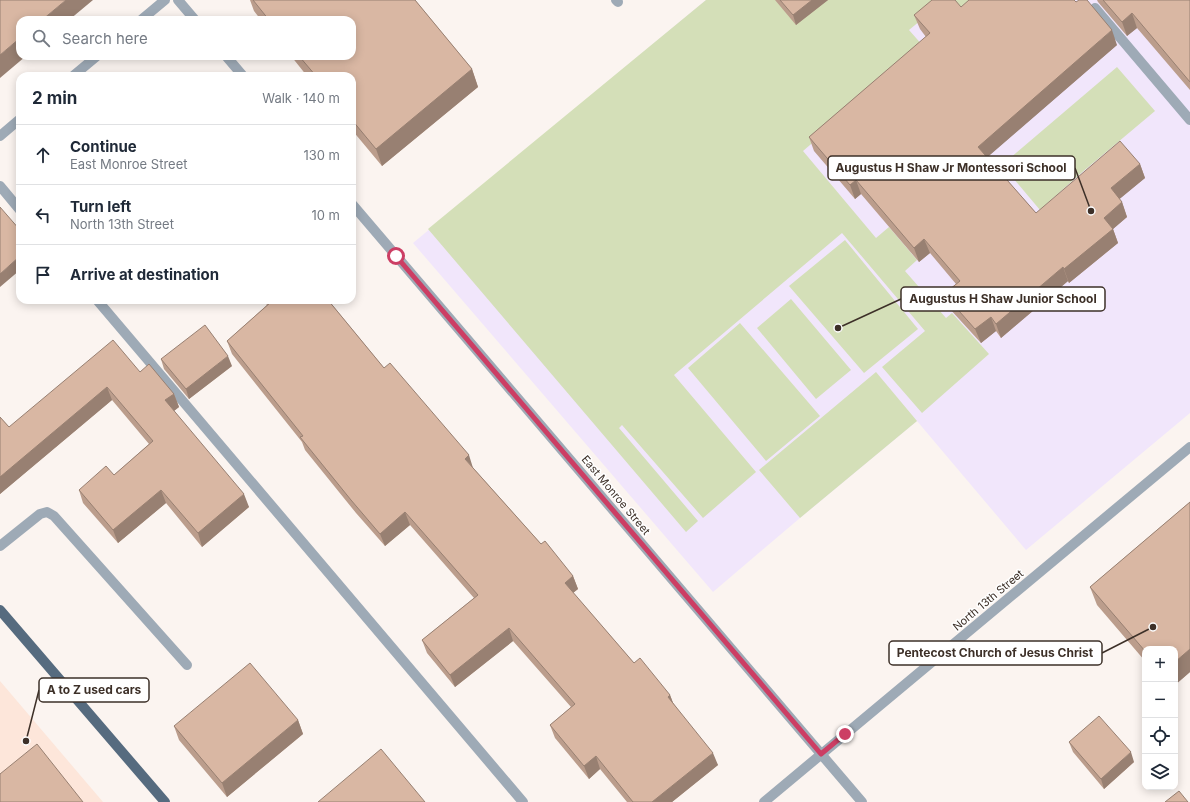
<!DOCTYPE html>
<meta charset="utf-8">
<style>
:root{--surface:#fff;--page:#f6f6f7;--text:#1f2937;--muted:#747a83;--line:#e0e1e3}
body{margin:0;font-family:Inter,sans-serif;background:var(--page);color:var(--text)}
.controls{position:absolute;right:12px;bottom:12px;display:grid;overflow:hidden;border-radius:8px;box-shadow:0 2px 10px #0003}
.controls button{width:36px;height:36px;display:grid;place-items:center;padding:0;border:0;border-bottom:1px solid var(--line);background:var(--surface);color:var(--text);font:20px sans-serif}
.stop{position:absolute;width:12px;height:12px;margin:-9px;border:3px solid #cc3e64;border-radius:50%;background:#fff}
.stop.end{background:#cc3e64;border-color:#fff;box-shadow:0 1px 4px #0008}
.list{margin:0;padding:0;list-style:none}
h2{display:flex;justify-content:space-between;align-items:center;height:52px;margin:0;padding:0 16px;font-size:17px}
h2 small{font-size:13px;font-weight:400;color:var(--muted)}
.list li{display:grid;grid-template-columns:26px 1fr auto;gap:12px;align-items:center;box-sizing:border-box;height:60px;padding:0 16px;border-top:1px solid var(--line)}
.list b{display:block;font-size:15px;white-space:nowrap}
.list p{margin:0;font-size:13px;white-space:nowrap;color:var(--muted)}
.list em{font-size:13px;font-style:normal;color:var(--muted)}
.icon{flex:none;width:22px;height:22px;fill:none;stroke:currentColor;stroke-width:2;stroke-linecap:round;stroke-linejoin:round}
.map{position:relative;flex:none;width:1190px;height:802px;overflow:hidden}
.search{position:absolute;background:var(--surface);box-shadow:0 2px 10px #0003;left:16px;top:16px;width:340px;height:44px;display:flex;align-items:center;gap:10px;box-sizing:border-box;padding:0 14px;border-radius:12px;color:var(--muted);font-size:15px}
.panel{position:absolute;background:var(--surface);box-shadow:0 2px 10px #0003;left:16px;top:72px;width:340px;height:232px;border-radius:12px}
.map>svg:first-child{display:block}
.commercial{fill:#fde6da}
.education{fill:#f1e6fb}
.green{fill:#d4dfb8}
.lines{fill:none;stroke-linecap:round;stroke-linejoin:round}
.lane{stroke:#9eaab6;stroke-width:10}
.street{stroke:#9eaab6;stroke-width:10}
.primary{stroke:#566b7f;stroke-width:10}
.wall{fill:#bb9d8c}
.shaded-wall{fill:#988072}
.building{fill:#d9b7a3;stroke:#988072}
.route{stroke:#cc3e64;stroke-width:5}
.labels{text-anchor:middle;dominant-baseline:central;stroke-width:3;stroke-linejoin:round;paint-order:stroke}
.street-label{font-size:11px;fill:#3d3028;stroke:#fff}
.leader{fill:none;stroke:#3d3028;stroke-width:1.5}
.callout-dot{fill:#3d3028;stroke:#fff;stroke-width:1.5}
.callout{fill:#fff;stroke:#3d3028;stroke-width:1.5}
.callout-label{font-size:12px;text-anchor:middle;font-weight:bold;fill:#3d3028}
</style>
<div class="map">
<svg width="1190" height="802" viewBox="0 0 1190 802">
<rect width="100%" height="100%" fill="#fbf4f0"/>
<path class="commercial" d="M 0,681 L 103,802 L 0,802 Z"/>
<path class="education" d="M 706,0 L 1190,0 L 1190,413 L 1026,550 L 917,421 L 800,518 L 713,592 L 413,243 Z"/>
<path class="green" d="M 706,0 L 991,0 L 966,21 L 932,11 L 909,30 L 924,47 L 803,151 L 876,238 L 889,227 L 917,260 L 905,271 L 946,318 L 952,313 L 989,354 L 922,413 L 882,367 L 925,331 L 842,233 L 674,375 L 756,472 L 703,518 L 622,425 L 619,428 L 698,521 L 686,532 L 428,229 Z
M 1117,67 L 1155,111 L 1080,174 L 1040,210 L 1002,165 Z
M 845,240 L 918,329 L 864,373 L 789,286 Z
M 791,299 L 851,370 L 816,399 L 757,328 Z
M 740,323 L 820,416 L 766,461 L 688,368 Z
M 876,372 L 917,421 L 800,518 L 759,470 Z"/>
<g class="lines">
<path class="lane" d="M 616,0 L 618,2
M 1095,8 L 1190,120
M 0,186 L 20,210
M 97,300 L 523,802
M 0,546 L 40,514 L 47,512 L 54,516 L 187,665"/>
<path class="street" d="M 178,0 L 195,20
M 141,20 L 165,0
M 226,56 L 243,76
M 73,76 L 97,56
M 0,136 L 20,119
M 352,204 L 862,802
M 764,802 L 1190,447"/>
<path class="primary" d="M 0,610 L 165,802"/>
</g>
<path class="wall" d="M 250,0 L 415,0 L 472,69 L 478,87 L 382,166 L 352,130 L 352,76 L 307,76 L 291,56 L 352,56 L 352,20 L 261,20 L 254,11 Z
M 775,0 L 828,0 L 796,25 Z
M 1097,0 L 1190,0 L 1190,90 L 1137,28 L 1127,36 L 1098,2 Z
M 961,7 L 1117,45 L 987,157 L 1036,213 L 1140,164 L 1145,178 L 1119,199 L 1122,202 L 1127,217 L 1113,229 L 1118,243 L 1069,283 L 1068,281 L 1001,338 L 996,331 L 981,343 L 949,308 L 944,294 L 956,284 L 930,253 L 919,262 L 861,194 L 855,199 L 814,151 L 809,137 L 926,37 L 920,29 L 914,15 Z
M 263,300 L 330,300 L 329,301 L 384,368 L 541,544 L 573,576 L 578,589 L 573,593 L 634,663 L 670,695 L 673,703 L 718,765 L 672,802 L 627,802 L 600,769 L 589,779 L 555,738 L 550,725 L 571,707 L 513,641 L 455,687 L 427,653 L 422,640 L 474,598 L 410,525 L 385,546 L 356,513 L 305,450 L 302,442 L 232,354 L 227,341 L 267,305 Z
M 161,359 L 232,366 L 189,399 L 164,369 Z
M 140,372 L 174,394 L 179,407 L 174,411 L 249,507 L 202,547 L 166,503 L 118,543 L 83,503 L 79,490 L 114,475 L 149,444 L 112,400 L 0,494 L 0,417 L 9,427 Z
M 1190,502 L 1190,672 L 1175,685 L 1175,649 L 1145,649 L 1145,661 L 1097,605 L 1090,587 Z
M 298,720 L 303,734 L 227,797 L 179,740 L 174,726 Z
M 1069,742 L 1134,762 L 1104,789 L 1073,752 Z"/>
<path class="shaded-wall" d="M 66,0 L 93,0 L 69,20 L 42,20 Z
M 812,0 L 828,0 L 796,25 L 793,15 Z
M 1132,13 L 1137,28 L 1127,36 L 1122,22 Z
M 1112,30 L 1117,45 L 983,161 L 978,147 Z
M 20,38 L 20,56 L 26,56 L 0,78 L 0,55 Z
M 472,69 L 478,87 L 382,166 L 376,149 Z
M 1140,164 L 1145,178 L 1116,202 L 1111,188 Z
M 856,180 L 861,194 L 855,199 L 850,185 Z
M 1122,202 L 1127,217 L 1113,229 L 1118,243 L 1069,283 L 1064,269 L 1104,218 Z
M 924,239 L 930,253 L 919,262 L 914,248 Z
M 20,256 L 20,270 L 0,287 L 0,274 Z
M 1063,267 L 1068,281 L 1001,338 L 996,324 Z
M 991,317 L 996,331 L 981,343 L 975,329 Z
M 228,356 L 232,366 L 189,399 L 186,389 Z
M 107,387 L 112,400 L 0,494 L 0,477 Z
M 174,394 L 179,407 L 170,414 L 165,400 Z
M 469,455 L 473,468 L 465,459 Z
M 161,490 L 166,503 L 118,543 L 113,530 Z
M 244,494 L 249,507 L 202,547 L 198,533 Z
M 405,512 L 410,525 L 385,546 L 380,534 Z
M 573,576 L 578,589 L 569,596 L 565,583 Z
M 509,628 L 513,641 L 455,687 L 450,675 Z
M 1190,649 L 1190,672 L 1175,685 L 1175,662 Z
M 670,695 L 675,708 L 668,697 Z
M 298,720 L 303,734 L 227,797 L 222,783 Z
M 1131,752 L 1134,762 L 1104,789 L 1101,779 Z
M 713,753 L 718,765 L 672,802 L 652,802 Z
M 596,756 L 600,769 L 589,779 L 584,766 Z"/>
<path class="building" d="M 0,0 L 66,0 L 42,20 L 20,20 L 20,38 L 0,55 Z
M 253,0 L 415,0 L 472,69 L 376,149 L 352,120 L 352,76 L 316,76 L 299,56 L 352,56 L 352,20 L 269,20 Z
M 780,0 L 812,0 L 793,15 Z
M 932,0 L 955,0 L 961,7 L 969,0 L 1074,0 L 1076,2 L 1079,0 L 1087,0 L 1112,30 L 978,147 L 1036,213 L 1120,141 L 1140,164 L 1111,188 L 1122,202 L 1104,218 L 1113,229 L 1064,269 L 1063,267 L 996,324 L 991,317 L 975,329 L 944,294 L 960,281 L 924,239 L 914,248 L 856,180 L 850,185 L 809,137 L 930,33 L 914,15 Z
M 1103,0 L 1190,0 L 1190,82 L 1132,13 L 1122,22 Z
M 0,207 L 20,230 L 20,256 L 0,274 Z
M 269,300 L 328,300 L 384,368 L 390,363 L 469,455 L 465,459 L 541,544 L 545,541 L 573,576 L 565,583 L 634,663 L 640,658 L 670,695 L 668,697 L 713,753 L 652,802 L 633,802 L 596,756 L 584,766 L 550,725 L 575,704 L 509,628 L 450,675 L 422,640 L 478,595 L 405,512 L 380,534 L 351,500 L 300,437 L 303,436 L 227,341 L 271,302 Z
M 205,325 L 228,356 L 186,389 L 161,359 Z
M 113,340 L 140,372 L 149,364 L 174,394 L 165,400 L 244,494 L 198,533 L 161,490 L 113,530 L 79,490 L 106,466 L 114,475 L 153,441 L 107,387 L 0,477 L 0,417 L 9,427 Z
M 1190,502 L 1190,649 L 1175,662 L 1175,649 L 1145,649 L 1145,651 L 1090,587 Z
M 250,663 L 298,720 L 222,783 L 174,726 Z
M 1099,716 L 1131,752 L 1101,779 L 1069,742 Z
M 37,744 L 83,802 L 0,802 L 0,774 Z
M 381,749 L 425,802 L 318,802 Z
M 1179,791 L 1188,802 L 1165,802 Z"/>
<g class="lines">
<path class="route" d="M 396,256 L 821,754 L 845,734"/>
</g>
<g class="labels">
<g class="street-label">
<text transform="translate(616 495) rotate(50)">East Monroe Street</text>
<text transform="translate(988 600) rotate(-40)">North 13th Street</text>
</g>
</g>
<path class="leader" d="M1091 211L1075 168M838 328L901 299M1153 627L1102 653M26 741L39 690"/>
<g class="callout-dot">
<circle cx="1091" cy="211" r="4"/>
<circle cx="838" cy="328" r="4"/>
<circle cx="1153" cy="627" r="4"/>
<circle cx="26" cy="741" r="4"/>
</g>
<g class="callout">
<rect x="828" y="156" width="247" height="24" rx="4"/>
<rect x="901" y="287" width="204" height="24" rx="4"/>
<rect x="889" y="641" width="213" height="24" rx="4"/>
<rect x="39" y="678" width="110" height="24" rx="4"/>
</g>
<g class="callout-label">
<text x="951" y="172">Augustus H Shaw Jr Montessori School</text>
<text x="1003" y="303">Augustus H Shaw Junior School</text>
<text x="995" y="657">Pentecost Church of Jesus Christ</text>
<text x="94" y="694">A to Z used cars</text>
</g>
</svg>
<div class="controls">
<button>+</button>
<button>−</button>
<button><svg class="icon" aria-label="locate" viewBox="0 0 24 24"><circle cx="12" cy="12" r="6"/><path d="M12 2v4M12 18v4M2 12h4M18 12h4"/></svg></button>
<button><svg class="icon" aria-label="layers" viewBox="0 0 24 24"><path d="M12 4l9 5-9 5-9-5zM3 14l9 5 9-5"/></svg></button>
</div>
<div class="stop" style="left:396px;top:256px"></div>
<div class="stop end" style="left:845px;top:734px"></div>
<div class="search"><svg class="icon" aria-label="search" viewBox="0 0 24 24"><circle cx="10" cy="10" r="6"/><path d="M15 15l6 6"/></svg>Search here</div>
<section class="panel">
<h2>2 min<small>Walk · 140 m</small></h2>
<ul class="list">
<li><svg class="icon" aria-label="ahead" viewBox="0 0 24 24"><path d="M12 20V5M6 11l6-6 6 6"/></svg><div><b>Continue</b><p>East Monroe Street</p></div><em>130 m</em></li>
<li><svg class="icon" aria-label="left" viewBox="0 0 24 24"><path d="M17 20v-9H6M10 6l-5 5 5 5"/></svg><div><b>Turn left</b><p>North 13th Street</p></div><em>10 m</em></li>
<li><svg class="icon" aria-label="arrive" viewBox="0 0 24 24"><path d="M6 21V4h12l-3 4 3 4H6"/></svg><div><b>Arrive at destination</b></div></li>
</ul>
</section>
</div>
